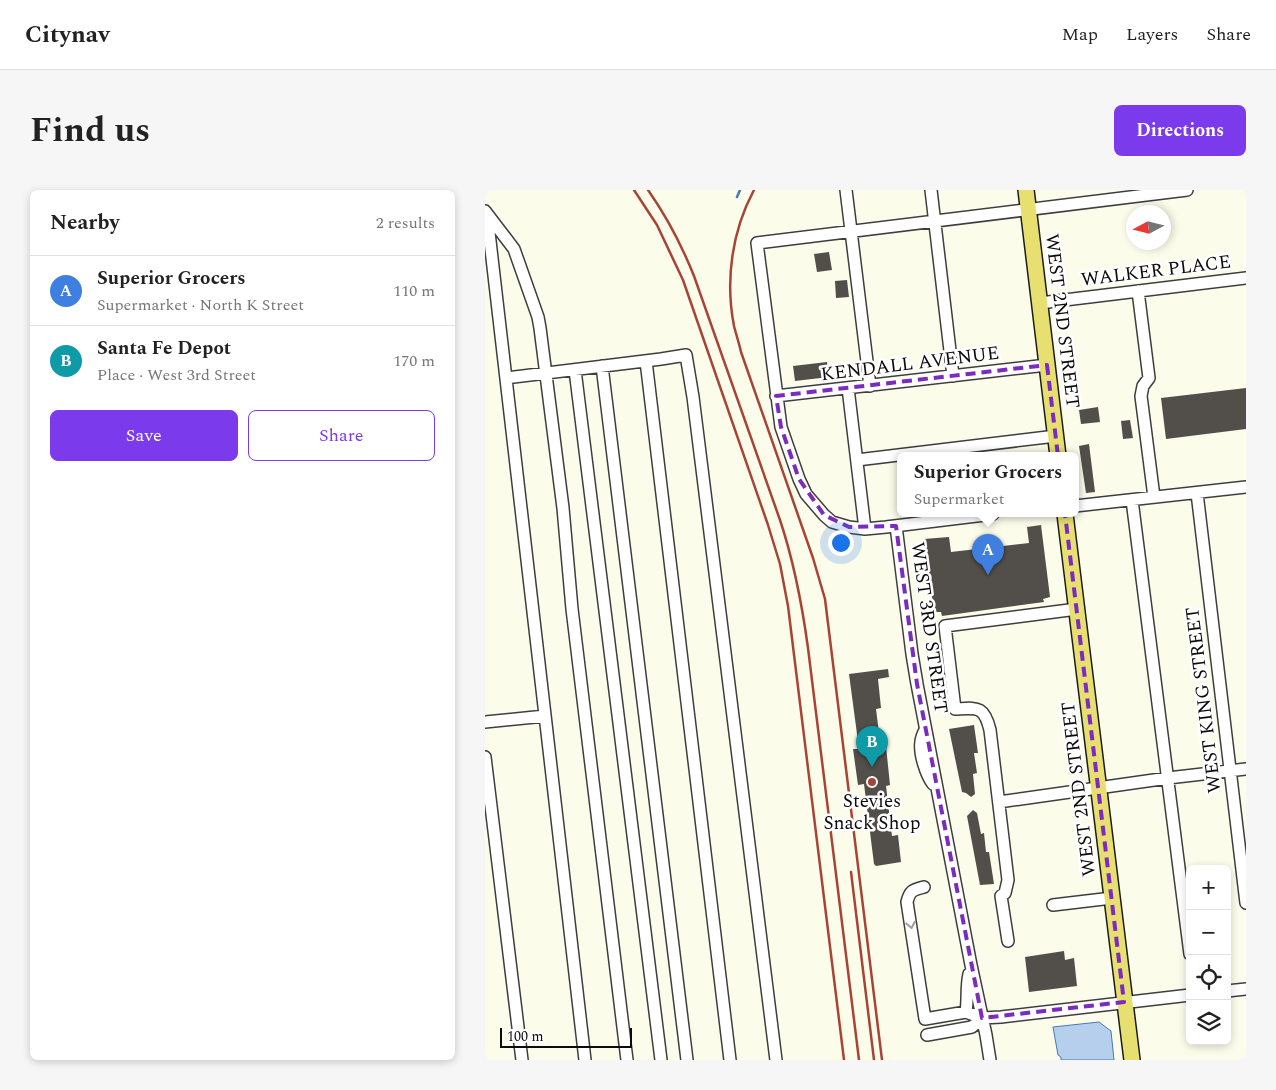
<!DOCTYPE html>
<meta charset="utf-8">
<style>
:root{--surface:#fff;--page:#f6f6f6;--text:#222;--muted:#767676;--line:#e0e0e0;--accent:#7c3aed}
body{margin:0;font-family:Spectral,serif;background:var(--page);color:var(--text)}
.controls{position:absolute;right:15px;bottom:15px;display:grid;overflow:hidden;border-radius:8px;box-shadow:0 2px 8px #0003}
.controls button{width:45px;height:45px;display:grid;place-items:center;padding:0;border:0;border-bottom:1px solid var(--line);background:var(--surface);color:var(--text);font:25px sans-serif}
.compass{position:absolute;left:641px;top:15px;width:45px;height:45px;border-radius:50%;background:var(--surface);box-shadow:0 2px 8px #0003;rotate:263deg}
.scale{position:absolute;left:15px;bottom:12px;width:132px;box-sizing:border-box;padding-left:5px;border:2px solid #0b0b0b;border-top:0;font-size:14px;line-height:18px;white-space:nowrap;color:#0b0b0b;-webkit-text-stroke:4px #fff;paint-order:stroke}
.you{position:absolute;left:355px;top:352px;width:18px;height:18px;margin:-12px;border:4px solid #fff;border-radius:50%;background:#1a73e8;box-shadow:0 0 0 8px #1a73e833}
.badge{display:grid;place-items:center;width:32px;height:32px;border-radius:50%;background:var(--accent);color:#fff;font-size:16px;font-weight:700}
.pin{position:absolute;translate:-50% -41px;filter:drop-shadow(0 1px 2px #0008)}
.pin::after{content:'';position:absolute;top:26px;width:18px;height:15px;background:inherit;clip-path:polygon(0 0,100% 0,50% 100%)}
.popup{position:absolute;left:412px;top:262px;width:182px;height:65px;box-sizing:border-box;display:grid;place-content:center;border-radius:8px;background:var(--surface);filter:drop-shadow(0 1px 4px #0005);font-size:16px;white-space:nowrap;color:var(--muted)}
.popup b{font-size:19px;color:var(--text)}
.popup::after{content:'';position:absolute;left:50%;top:100%;margin-left:-10px;border:10px solid transparent;border-top-color:var(--surface)}
.list{margin:0;padding:0;list-style:none}
h2{display:flex;justify-content:space-between;align-items:center;height:65px;margin:0;padding:0 20px;font-size:21px}
h2 small{font-size:16px;font-weight:400;color:var(--muted)}
.list li{display:grid;grid-template-columns:32px 1fr auto;gap:15px;align-items:center;box-sizing:border-box;height:70px;padding:0 20px;border-top:1px solid var(--line)}
.list b{display:block;font-size:19px;white-space:nowrap}
.list p{margin:0;font-size:16px;white-space:nowrap;color:var(--muted)}
.list em{font-size:16px;font-style:normal;color:var(--muted)}
.actions{display:flex;gap:10px;padding:15px 20px}
.actions a{flex:1;padding:11px 0;border:1px solid var(--accent);border-radius:8px;text-align:center;font-size:18px;color:var(--accent)}
.actions .main{background:var(--accent);color:#fff}
.icon{flex:none;width:28px;height:28px;fill:none;stroke:currentColor;stroke-width:2;stroke-linecap:round;stroke-linejoin:round}
.map{position:relative;flex:none;width:761px;height:870px;overflow:hidden;border-radius:8px}
header{display:flex;align-items:center;gap:30px;box-sizing:border-box;height:70px;padding:0 25px;background:var(--surface);border-bottom:1px solid var(--line)}
header strong{font-size:24px}
nav{display:flex;gap:28px;margin-inline-start:auto;font-size:18px}
.intro{display:flex;align-items:center;justify-content:space-between;box-sizing:border-box;height:120px;padding:0 30px}
h1{margin:0;font-size:35px}
.button{padding:12px 22px;border-radius:8px;background:var(--accent);color:#fff;font-size:18px;font-weight:700}
main{display:flex;gap:30px;padding:0 30px}
aside{flex:1;background:var(--surface);border-radius:8px;box-shadow:0 2px 8px #0003}
.map>svg:first-child{display:block}
.water{fill:#b6cfed;stroke:#4678bb}
.lines{fill:none;stroke-linecap:round;stroke-linejoin:round}
.stream{stroke:#4678bb;stroke-width:2.5}
.building{fill:#524e49}
.minor-casing{stroke:#3e3e3e;stroke-width:14}
.major-casing{stroke:#1c1c1c;stroke-width:18}
.minor{stroke:#fff;stroke-width:11}
.major{stroke:#e7df70;stroke-width:15}
.rail{stroke:#a84435;stroke-width:2.5}
.oneway{stroke:#9d9d9d}
.marked{fill:none;stroke:#7b2cbf;stroke-width:4;stroke-dasharray:10 6;stroke-linejoin:round}
.poi-dot{fill:#a84435;stroke:#fff;stroke-width:2}
.labels{text-anchor:middle;dominant-baseline:central;stroke-width:5;stroke-linejoin:round;paint-order:stroke}
.street-label{font-size:19px;fill:#0b0b0b;stroke:#fff}
.poi-label{font-size:19px;fill:#0b0b0b;stroke:#fff}
</style>
<header>
<strong>Citynav</strong>
<nav><a>Map</a><a>Layers</a><a>Share</a></nav>
</header>
<div class="intro"><h1>Find us</h1><a class="button">Directions</a></div>
<main>
<aside>
<h2>Nearby<small>2 results</small></h2>
<ul class="list">
<li><span class="badge" style="background:#3f7fe0">A</span><div><b>Superior Grocers</b><p>Supermarket · North K Street</p></div><em>110 m</em></li>
<li><span class="badge" style="background:#0f9aa8">B</span><div><b>Santa Fe Depot</b><p>Place · West 3rd Street</p></div><em>170 m</em></li>
</ul>
<div class="actions"><a class="main">Save</a><a>Share</a></div>
</aside>
<div class="map">
<svg width="761" height="870" viewBox="0 0 761 870">
<rect width="100%" height="100%" fill="#fcfceb"/>
<path class="water" d="M 614,832 L 626,841 L 629,870 L 576,870 L 576,867 L 573,865 L 568,837 Z"/>
<g class="lines">
<path class="stream" d="M 252,7 L 255,0"/>
</g>
<path class="building" d="M 344,62 L 347,80 L 332,82 L 329,64 Z
M 362,90 L 364,107 L 351,108 L 350,91 Z
M 342,172 L 344,187 L 310,191 L 308,176 Z
M 761,198 L 761,239 L 681,249 L 676,208 Z
M 613,217 L 615,232 L 596,234 L 594,220 Z
M 645,230 L 648,248 L 638,249 L 636,231 Z
M 604,254 L 610,302 L 601,303 L 594,256 Z
M 556,335 L 565,407 L 558,409 L 559,412 L 457,426 L 456,422 L 449,422 L 439,349 L 464,347 L 466,362 L 544,353 L 542,337 Z
M 403,479 L 404,487 L 393,489 L 396,518 L 391,519 L 395,551 L 399,552 L 401,556 L 405,595 L 401,596 L 407,646 L 413,645 L 416,672 L 391,676 L 389,674 L 379,594 L 373,595 L 368,559 L 374,559 L 364,484 Z
M 489,535 L 493,563 L 489,563 L 492,583 L 488,584 L 490,604 L 486,607 L 481,603 L 477,602 L 464,539 Z
M 488,620 L 492,623 L 496,644 L 499,643 L 501,662 L 504,662 L 509,694 L 495,695 L 482,626 Z
M 579,761 L 580,770 L 589,768 L 592,796 L 544,802 L 540,767 Z"/>
<g class="lines">
<defs>
<path id="minor" d="M 361,0 L 385,196
M 446,0 L 468,186
M 0,21 L 29,59 L 53,127 L 55,138 L 78,318 L 87,419 L 142,870
M 2,25 L 100,870
M 653,101 L 664,188 L 658,196 L 656,206 L 669,307
M 555,113 L 761,88
M 161,171 L 245,870
M 117,176 L 202,870
M 90,180 L 176,870
M 21,188 L 176,169 L 201,165 L 208,207 L 291,870
M 363,198 L 380,339
M 291,206 L 562,175
M 372,270 L 571,246
M 712,303 L 761,713
M 647,310 L 705,764
M 590,316 L 761,297
M 508,324 L 401,337 L 380,339 L 364,337 L 347,332 L 339,325 L 321,304 L 314,289 L 296,237 L 272,53 L 702,0
M 411,336 L 427,464 L 432,494 L 486,775 L 501,845 L 505,870
M 0,532 L 60,526
M 440,540 C 438,544 436,548 436,552 C 434,563 441,585 448,594
M 0,567 L 37,870
M 514,612 L 683,588 L 761,579
M 439,697 C 428,700 425,700 422,712 L 440,829 L 481,822 L 497,828 L 516,827 L 705,805
M 568,715 L 627,708
M 523,751 L 516,706 L 520,703 L 523,690 L 505,540 C 499,515 492,518 470,519 L 460,436 L 592,419
M 742,801 L 761,799
M 481,822 C 483,810 481,797 484,784
M 442,845 L 487,837 L 497,828"/>
<path id="major" d="M 541,0 L 573,266
M 580,324 L 647,870"/>
</defs>
<use href="#minor" class="minor-casing"/>
<use href="#major" class="major-casing"/>
<use href="#minor" class="minor"/>
<use href="#major" class="major"/>
<path class="rail" d="M 149,0 L 172,35 L 198,90 L 283,335 L 295,374 L 303,416 L 359,870
M 163,0 C 182,27 197,56 209,86 L 295,330 C 309,372 317,414 323,458 L 374,870
M 269,0 C 247,41 240,90 249,136 C 251,144 254,153 256,162 L 328,368 L 340,409 L 397,870
M 366,682 L 389,870"/>
</g>
<defs><path id="oneway-chevron" d="M-2-3.5L2.5 0L-2 3.5" fill="none" stroke-width="1.6" stroke-linecap="round" stroke-linejoin="round" transform="scale(1.25)"/></defs>
<use class="oneway" href="#oneway-chevron" transform="translate(426 735) rotate(79)"/>
<path class="marked" d="M 562,175 L 639,812 L 497,828 L 432,494 L 411,336 L 364,337 L 339,325 L 314,289 L 296,237 L 291,206 Z"/>
<circle class="poi-dot" cx="387" cy="592" r="5"/>
<g class="labels">
<g class="street-label">
<text transform="translate(671 81) rotate(-7)">WALKER PLACE</text>
<text transform="translate(577 131) rotate(83)">WEST 2ND STREET</text>
<text transform="translate(425 174) rotate(-7)">KENDALL AVENUE</text>
<text transform="translate(444 438) rotate(82)">WEST 3RD STREET</text>
<text transform="translate(719 510) rotate(-97)">WEST KING STREET</text>
<text transform="translate(594 599) rotate(-97)">WEST 2ND STREET</text>
</g>
<g class="poi-label">
<text x="387" y="611">Stevies<tspan x="387" dy="22">Snack Shop</tspan></text>
</g>
</g>
</svg>
<div class="controls">
<button>+</button>
<button>−</button>
<button><svg class="icon" aria-label="locate" viewBox="0 0 24 24"><circle cx="12" cy="12" r="6"/><path d="M12 2v4M12 18v4M2 12h4M18 12h4"/></svg></button>
<button><svg class="icon" aria-label="layers" viewBox="0 0 24 24"><path d="M12 4l9 5-9 5-9-5zM3 14l9 5 9-5"/></svg></button>
</div>
<svg class="compass" viewBox="-18 -18 36 36"><path d="M0-13l5 13h-10z" fill="#e53935"/><path d="M0 13l5-13h-10z" fill="#767676"/></svg>
<div class="scale">100 m</div>
<div class="you"></div>
<div class="pin badge" style="left:503px;top:385px;background:#3f7fe0">A</div>
<div class="popup"><b>Superior Grocers</b>Supermarket</div>
<div class="pin badge" style="left:387px;top:577px;background:#0f9aa8">B</div>
</div>
</main>
